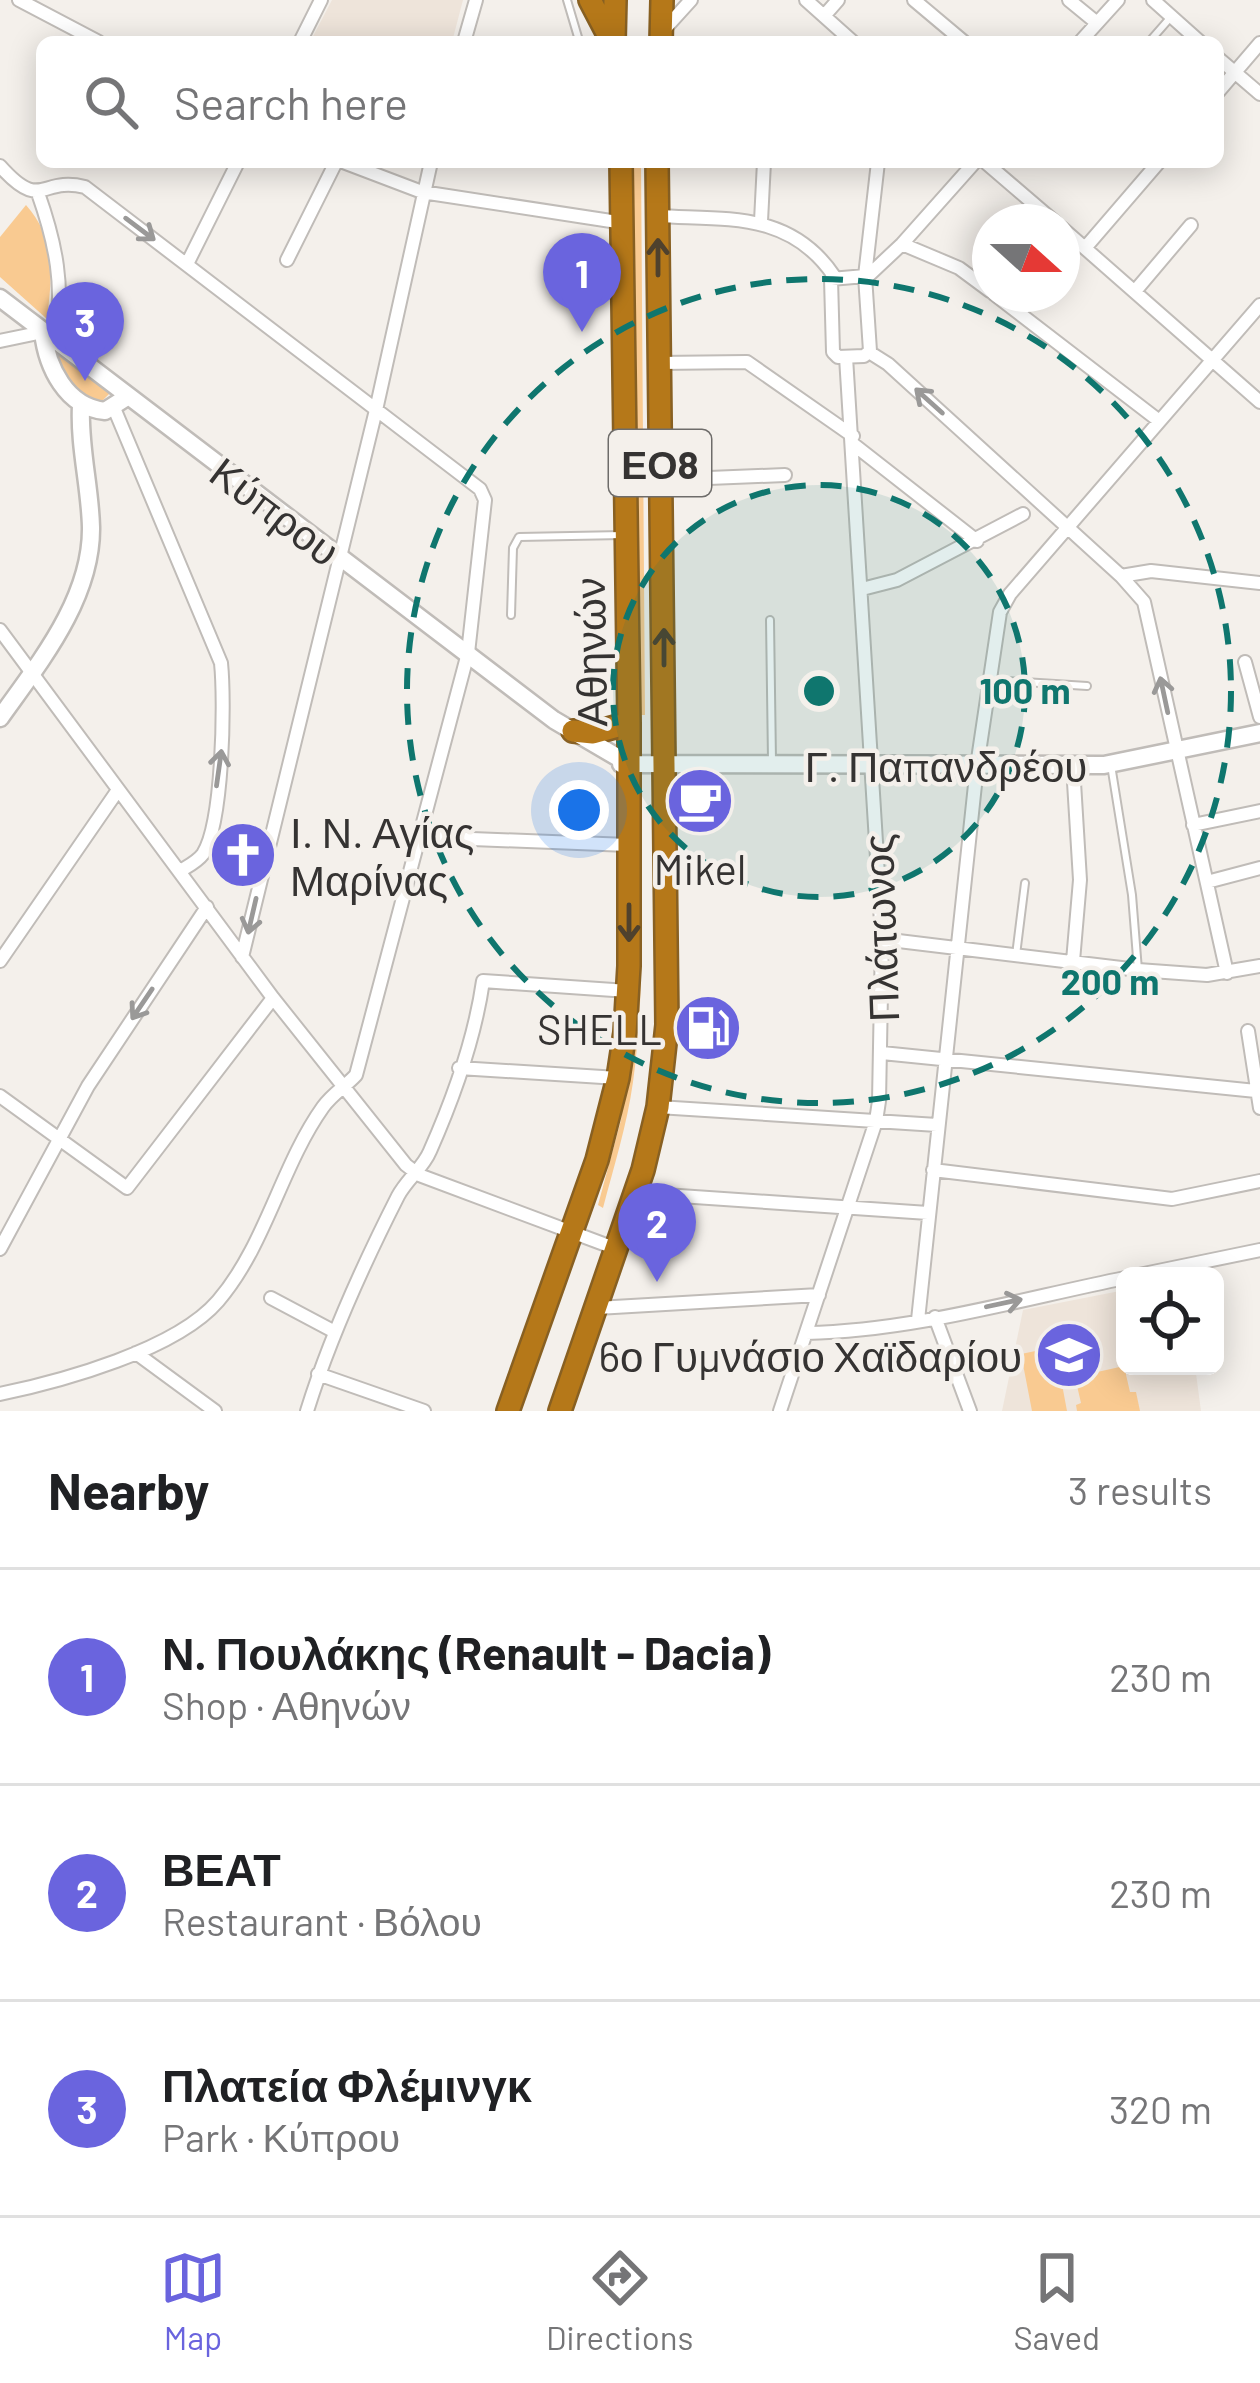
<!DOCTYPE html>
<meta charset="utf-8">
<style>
:root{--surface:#fff;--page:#f2f2f2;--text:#202124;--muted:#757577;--line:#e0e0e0;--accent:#6a64de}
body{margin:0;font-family:Barlow,sans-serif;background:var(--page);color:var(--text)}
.controls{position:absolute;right:36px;bottom:36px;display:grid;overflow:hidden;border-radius:18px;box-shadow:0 6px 30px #0003}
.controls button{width:108px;height:108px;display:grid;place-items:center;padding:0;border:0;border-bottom:3px solid var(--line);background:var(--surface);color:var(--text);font:60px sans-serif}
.compass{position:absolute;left:972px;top:204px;width:108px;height:108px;border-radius:50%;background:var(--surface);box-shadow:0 6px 30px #0003;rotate:111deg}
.you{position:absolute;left:579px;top:810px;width:42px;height:42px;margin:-30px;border:9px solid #fff;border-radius:50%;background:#1a73e8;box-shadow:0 0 0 18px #1a73e833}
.badge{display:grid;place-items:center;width:78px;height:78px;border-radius:50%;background:var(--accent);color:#fff;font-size:39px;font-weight:700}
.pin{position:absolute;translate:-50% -99px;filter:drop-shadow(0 3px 6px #0008)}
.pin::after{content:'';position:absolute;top:63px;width:42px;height:36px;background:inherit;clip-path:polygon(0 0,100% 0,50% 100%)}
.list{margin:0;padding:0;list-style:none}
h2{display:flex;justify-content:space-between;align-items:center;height:156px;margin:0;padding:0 48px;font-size:51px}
h2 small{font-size:39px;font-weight:400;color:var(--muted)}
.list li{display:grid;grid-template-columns:78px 1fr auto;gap:36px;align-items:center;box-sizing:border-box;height:216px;padding:0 48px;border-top:3px solid var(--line)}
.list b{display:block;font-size:45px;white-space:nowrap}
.list p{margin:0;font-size:39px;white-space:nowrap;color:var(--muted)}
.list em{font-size:39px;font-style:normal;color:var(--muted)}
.icon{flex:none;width:66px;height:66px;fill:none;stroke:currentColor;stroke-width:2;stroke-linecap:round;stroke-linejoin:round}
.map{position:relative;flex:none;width:1260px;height:1411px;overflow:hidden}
.search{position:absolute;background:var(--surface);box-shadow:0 6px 30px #0003;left:36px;right:36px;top:36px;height:132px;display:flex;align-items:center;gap:30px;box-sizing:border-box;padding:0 42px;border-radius:18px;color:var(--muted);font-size:45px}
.sheet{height:804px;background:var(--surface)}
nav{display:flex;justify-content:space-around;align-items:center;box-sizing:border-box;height:168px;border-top:3px solid var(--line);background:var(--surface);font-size:33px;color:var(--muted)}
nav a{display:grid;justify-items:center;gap:6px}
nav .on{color:var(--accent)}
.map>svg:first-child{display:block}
.built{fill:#eee4da}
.green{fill:#f9ca91}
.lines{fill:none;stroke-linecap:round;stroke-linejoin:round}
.lane-casing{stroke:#c0bcb8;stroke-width:10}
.street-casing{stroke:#c0bcb8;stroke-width:16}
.secondary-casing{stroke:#c0bcb8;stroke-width:21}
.highway-casing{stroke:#886022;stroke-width:26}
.lane{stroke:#fff;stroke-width:6}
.street{stroke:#fff;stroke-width:12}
.secondary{stroke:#fff;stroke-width:16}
.highway{stroke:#b57819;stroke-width:21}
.oneway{stroke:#9a9998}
.oneway2{stroke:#4f412d}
.ring{fill:none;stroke:#0f766e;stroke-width:6;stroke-dasharray:21 15}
.labels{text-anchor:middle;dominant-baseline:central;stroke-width:9;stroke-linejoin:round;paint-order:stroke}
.shield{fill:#f4f0eb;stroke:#6e6c6a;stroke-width:3}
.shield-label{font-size:39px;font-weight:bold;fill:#353332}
.street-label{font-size:42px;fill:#353332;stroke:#f4f0eb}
.poi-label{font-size:42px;fill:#353332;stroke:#f4f0eb;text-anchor:end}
.centre{fill:#0f766e;stroke:#f4f0eb;stroke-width:6}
.ring-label{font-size:36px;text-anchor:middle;font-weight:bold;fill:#0f766e;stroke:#f4f0eb;stroke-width:9;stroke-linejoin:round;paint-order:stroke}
</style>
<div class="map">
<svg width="1260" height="1411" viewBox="0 0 1260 1411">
<rect width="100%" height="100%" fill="#f4f0eb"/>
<path class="built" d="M 332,0 L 463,0 L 452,42 L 310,42 Z
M 1125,1290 L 1125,1366 L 1195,1366 L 1201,1411 L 1002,1411 L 1023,1310 Z"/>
<path class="green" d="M 629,162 L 641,162 L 645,715 L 641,715 L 640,583 L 630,491 Z
M 26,205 C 57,240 52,276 47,319 L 0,277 L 0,237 Z
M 59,348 L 114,389 L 102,401 L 92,402 L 59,373 L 53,355 Z
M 635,823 L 641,823 C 641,909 645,996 633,1082 C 627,1125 614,1166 603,1208 L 598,1205 L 621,1120 L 627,1077 Z
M 1055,1347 L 1067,1411 L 1032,1411 L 1021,1354 Z
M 1124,1366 L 1130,1392 L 1136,1392 L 1140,1411 L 1077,1411 L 1076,1405 L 1081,1403 L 1075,1377 Z"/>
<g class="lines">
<defs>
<path id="lane" d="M 567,0 L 578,37
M 1149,42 L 1170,18
M 511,615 L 513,548 L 519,537 L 623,535
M 770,620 L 772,761
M 992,680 L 1087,686
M 1111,765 L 1132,895 L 1138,970
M 1016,955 L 1025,883"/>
<path id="street" d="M 19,0 L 99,42
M 806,0 L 853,42
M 914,0 L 964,42
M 1069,0 L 1097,23
M 1153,0 L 1200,42
M 824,16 L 838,0
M 662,32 L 691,0
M 300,42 L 321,0
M 464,42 L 476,0
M 1080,42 L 1118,0
M 1218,58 L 1260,94
M 1218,92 L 1260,43
M 343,162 L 422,192 L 624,223
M 985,162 L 1055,222
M 0,166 C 42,213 40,176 85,187 L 480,489 L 485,500 L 468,653 L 356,1075 C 346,1086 332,1094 323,1107 C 281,1166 266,1245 218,1301 C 176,1350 62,1381 0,1394
M 38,193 C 55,241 66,289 54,341
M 658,216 C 726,220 790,211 834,276
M 761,221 L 764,162
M 1062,228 L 1260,402
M 902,244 L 959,268 L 990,291
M 1085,248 L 1159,162
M 287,260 L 336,162
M 187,264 L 238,162
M 865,276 L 831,279 L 833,352 L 838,357 L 864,356 L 870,351 L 865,276 L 878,162
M 867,277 L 902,244 L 975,162
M 1136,290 L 1191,225
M 994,294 L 1158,420
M 0,341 L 43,332
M 869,352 L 888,364 L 1121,576 L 1144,602 L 1227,973
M 659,363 L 747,362 L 853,436
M 114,408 L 221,663 C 225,701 223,823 203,854 C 197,862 188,866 180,871
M 853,444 L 977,541
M 660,480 L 785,475
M 1121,576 L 1151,571 L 1260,583
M 862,589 L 897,580 L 1023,514
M 0,630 L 273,998 L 406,1165 L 419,1175 L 617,1249
M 1245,662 L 1260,717
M 1193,825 L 1260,811
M 421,837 L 628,845
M 1207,882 L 1260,868
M 882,939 L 1138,970 L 1207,975 L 1260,966
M 242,957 L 376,410 L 431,162
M 0,961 L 118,790
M 1073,961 L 1080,880 L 1073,766
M 1248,1031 L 1260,1108
M 882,1053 L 1256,1091
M 459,1068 L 618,1078
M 0,1096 L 127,1188 L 273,998
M 658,1107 L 937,1125
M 933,1170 L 1172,1199 L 1260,1181
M 636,1193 L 928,1213
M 0,1249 L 88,1086 L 207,907
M 1134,1276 L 1260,1250
M 271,1298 L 335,1332
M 597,1308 L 819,1295
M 935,1317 L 970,1411
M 918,1320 L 977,766 L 1000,612 L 1010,594 L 1260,305
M 806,1333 C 913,1331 1021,1299 1125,1278
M 136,1353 L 215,1411
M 318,1374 L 424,1411
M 307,1411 C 330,1337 363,1265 398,1196 C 407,1179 423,1168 430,1151 C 453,1099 475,1037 483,981 L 628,991
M 780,1411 L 876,1121 L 879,1101 L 882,939 L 846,357"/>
<path id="secondary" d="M 0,298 L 554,720 L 629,764
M 43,332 C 47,367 66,407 105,411 L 127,397
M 0,718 C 39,663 92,599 91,527 C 90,486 79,447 81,406
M 621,764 L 1104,765 L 1260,733"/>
<path id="highway" d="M 590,0 L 612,42
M 614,41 L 615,0
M 661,42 L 662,0
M 573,731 L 593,733 L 629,723
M 508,1411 L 597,1160 L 618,1078 L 625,1032 L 629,966 L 629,723 L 621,162
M 560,1411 L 643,1170 L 658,1107 L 667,1025 L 657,162"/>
</defs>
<use href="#lane" class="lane-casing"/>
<use href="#street" class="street-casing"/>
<use href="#secondary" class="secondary-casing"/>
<use href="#highway" class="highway-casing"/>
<use href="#lane" class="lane"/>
<use href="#street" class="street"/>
<use href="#secondary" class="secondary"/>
<use href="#highway" class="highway"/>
</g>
<defs><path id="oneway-shaft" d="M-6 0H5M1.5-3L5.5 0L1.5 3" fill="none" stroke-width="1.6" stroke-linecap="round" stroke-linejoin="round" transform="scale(3)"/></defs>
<g class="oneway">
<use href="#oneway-shaft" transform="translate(140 229) rotate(37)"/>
<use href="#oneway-shaft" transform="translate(929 401) rotate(-138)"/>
<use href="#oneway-shaft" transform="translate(1164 695) rotate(-102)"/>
<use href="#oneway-shaft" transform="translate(219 768) rotate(-82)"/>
<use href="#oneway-shaft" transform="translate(252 916) rotate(103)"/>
<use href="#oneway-shaft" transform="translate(142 1004) rotate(124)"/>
<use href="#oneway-shaft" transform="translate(1004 1303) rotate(-12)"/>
</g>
<g class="oneway2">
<use href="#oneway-shaft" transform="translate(658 257) rotate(-90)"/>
<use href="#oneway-shaft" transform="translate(664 647) rotate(-90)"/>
<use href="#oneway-shaft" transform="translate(629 923) rotate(90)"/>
</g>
<circle cx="819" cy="691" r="206" fill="#0f766e" fill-opacity=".12"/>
<g class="ring">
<circle cx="819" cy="691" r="206"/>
<circle cx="819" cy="691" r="412"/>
</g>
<defs>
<symbol id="cafe-disc" viewBox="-11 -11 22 22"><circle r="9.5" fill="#6a64de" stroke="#f4f0eb"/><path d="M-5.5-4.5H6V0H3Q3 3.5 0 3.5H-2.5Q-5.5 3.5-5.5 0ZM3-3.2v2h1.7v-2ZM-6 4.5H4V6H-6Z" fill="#fff"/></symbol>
<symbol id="church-disc" viewBox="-11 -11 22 22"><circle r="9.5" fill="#6a64de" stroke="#f4f0eb"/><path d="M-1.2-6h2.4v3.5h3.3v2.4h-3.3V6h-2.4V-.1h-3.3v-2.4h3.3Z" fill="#fff"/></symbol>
<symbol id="fuel-disc" viewBox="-11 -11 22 22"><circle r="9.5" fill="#6a64de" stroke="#f4f0eb"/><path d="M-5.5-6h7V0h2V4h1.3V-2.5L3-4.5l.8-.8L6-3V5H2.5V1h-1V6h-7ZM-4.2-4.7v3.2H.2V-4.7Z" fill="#fff"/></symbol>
<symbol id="school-disc" viewBox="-11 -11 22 22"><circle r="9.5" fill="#6a64de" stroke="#f4f0eb"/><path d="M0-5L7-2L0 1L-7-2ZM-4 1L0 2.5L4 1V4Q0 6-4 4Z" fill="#fff"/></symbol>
</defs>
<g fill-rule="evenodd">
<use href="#cafe-disc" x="662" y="763" width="76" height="76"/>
<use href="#church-disc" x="205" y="817" width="76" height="76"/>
<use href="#fuel-disc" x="670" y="990" width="76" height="76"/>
<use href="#school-disc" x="1031" y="1317" width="76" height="76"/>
</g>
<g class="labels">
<rect class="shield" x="609" y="430" width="102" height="66" rx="9"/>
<g class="shield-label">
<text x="660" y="463">ΕΟ8</text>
</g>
<g class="street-label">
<text transform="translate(276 510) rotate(37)">Κύπρου</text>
<text transform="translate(589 652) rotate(-91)">Αθηνών</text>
<text x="946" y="765">Γ. Παπανδρέου</text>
<text transform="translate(879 928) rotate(-92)">Πλάτωνος</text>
</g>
<g class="poi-label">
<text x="290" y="831" text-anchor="start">Ι. Ν. Αγίας<tspan x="290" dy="48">Μαρίνας</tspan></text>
<text x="700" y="868" text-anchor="middle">Mikel</text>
<text x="662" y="1028">SHELL</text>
<text x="1022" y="1355">6ο Γυμνάσιο Χαϊδαρίου</text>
</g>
</g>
<circle cx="819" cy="691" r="18" class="centre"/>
<g class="ring-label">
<text x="1025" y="704">100 m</text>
<text x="1110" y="995">200 m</text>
</g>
</svg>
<div class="controls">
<button><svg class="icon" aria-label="locate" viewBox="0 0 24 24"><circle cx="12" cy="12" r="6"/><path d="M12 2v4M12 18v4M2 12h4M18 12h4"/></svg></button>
</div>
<svg class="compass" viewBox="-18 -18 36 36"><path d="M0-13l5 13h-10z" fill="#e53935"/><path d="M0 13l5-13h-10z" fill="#757577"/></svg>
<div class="you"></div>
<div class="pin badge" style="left:582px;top:332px">1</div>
<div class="pin badge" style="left:657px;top:1282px">2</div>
<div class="pin badge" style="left:85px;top:381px">3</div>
<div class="search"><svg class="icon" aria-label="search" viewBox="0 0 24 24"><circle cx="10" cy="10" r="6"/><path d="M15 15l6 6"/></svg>Search here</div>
</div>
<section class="sheet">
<h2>Nearby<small>3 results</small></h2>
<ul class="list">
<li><span class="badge">1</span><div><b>Ν. Πουλάκης (Renault - Dacia)</b><p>Shop · Αθηνών</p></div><em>230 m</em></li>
<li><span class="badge">2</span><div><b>ΒΕΑΤ</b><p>Restaurant · Βόλου</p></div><em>230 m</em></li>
<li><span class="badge">3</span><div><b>Πλατεία Φλέμινγκ</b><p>Park · Κύπρου</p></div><em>320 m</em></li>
</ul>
</section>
<nav>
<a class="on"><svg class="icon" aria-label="map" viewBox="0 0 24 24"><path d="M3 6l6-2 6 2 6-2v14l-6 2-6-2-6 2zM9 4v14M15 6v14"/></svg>Map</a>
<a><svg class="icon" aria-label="directions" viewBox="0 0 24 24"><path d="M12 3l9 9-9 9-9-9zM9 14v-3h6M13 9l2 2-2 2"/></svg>Directions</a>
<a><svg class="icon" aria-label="saved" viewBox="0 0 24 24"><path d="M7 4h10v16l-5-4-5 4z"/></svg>Saved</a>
</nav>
